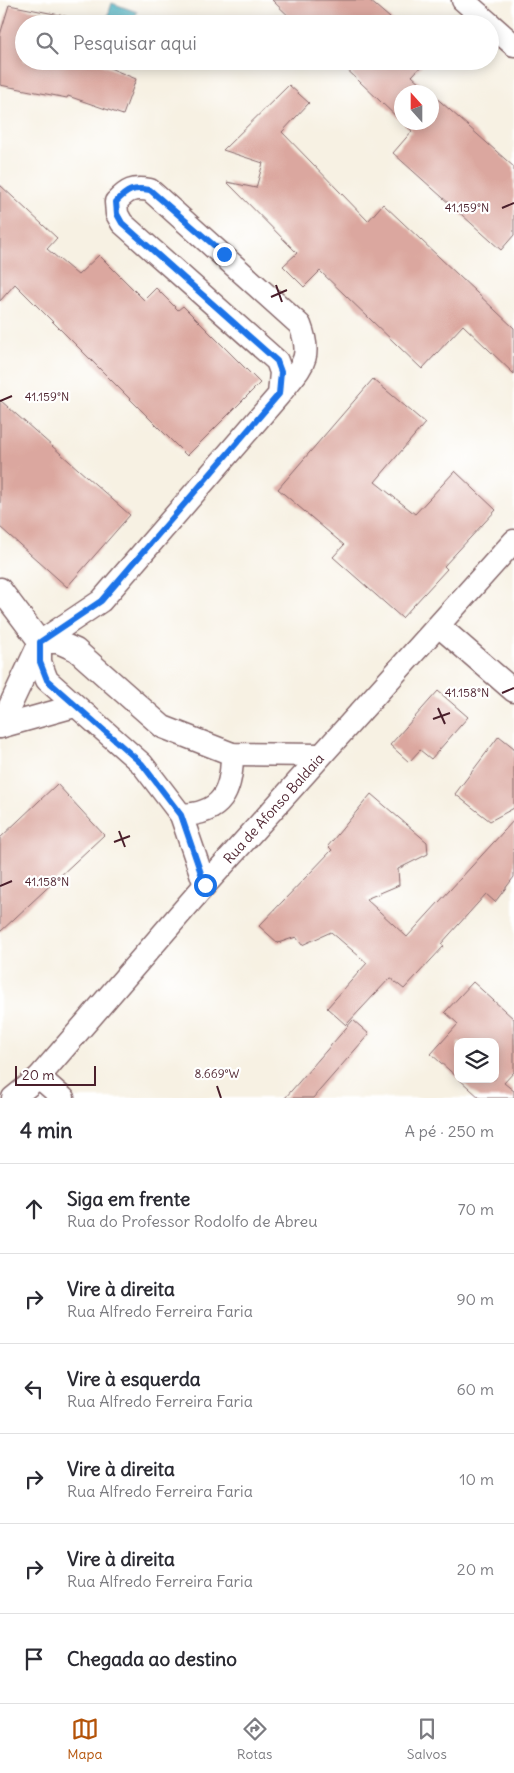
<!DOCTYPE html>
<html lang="pt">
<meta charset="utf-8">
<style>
:root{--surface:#fff;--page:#f7f7f7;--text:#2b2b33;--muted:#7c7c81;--line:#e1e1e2;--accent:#b45309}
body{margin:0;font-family:Delius,sans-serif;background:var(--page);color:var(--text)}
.controls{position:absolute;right:15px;bottom:15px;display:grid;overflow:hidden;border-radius:10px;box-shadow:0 2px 12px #0003}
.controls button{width:45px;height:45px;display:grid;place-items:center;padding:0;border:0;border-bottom:1px solid var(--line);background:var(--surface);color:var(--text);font:25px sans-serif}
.compass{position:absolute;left:394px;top:85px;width:45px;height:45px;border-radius:50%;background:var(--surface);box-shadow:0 2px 12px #0003;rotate:339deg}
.scale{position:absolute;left:15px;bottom:12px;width:81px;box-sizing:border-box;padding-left:5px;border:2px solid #4a1f2b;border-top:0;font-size:14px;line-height:18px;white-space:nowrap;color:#4a1f2b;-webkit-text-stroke:4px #fff;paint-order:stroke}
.stop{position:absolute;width:15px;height:15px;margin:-11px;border:4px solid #1a73e8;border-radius:50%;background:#fff}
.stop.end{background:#1a73e8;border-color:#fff;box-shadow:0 1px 5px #0008}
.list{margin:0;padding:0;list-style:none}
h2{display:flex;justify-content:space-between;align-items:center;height:65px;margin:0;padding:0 20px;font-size:21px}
h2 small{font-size:16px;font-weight:400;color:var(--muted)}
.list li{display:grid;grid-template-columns:32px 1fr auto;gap:15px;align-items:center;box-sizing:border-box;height:90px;padding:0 20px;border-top:1px solid var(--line)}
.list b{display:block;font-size:19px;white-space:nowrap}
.list p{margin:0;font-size:16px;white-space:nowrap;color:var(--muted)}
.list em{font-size:16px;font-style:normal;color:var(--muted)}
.icon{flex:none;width:28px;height:28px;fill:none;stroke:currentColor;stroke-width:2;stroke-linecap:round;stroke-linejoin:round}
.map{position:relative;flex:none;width:514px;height:1098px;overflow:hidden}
.search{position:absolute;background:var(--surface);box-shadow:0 2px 12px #0003;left:15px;right:15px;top:15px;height:55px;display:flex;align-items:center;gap:12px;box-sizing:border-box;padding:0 18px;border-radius:28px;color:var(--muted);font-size:19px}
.sheet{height:605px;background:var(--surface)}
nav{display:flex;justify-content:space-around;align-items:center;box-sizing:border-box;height:70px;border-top:1px solid var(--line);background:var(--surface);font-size:14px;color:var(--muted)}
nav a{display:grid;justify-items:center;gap:2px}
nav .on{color:var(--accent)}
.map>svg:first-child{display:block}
.water{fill:#3caaba;stroke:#436472}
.building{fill:#dba79f}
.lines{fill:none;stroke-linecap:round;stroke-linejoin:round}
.street-casing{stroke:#87686b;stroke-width:25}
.street{stroke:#fff;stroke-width:22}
.route{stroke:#1a73e8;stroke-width:6}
.ticks{fill:none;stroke:#4a1f2b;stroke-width:2}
.labels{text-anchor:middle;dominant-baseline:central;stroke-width:4.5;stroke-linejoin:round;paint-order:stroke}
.street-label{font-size:14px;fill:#4a1f2b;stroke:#fff}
.ticks-label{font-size:12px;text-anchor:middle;fill:#4a1f2b;stroke:#fff;stroke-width:4.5;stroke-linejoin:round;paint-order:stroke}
</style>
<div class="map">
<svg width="514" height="1098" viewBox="0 0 514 1098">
<rect width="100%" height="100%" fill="#fff"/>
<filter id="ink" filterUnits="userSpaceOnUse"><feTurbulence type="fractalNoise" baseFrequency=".02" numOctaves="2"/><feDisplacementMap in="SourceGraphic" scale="10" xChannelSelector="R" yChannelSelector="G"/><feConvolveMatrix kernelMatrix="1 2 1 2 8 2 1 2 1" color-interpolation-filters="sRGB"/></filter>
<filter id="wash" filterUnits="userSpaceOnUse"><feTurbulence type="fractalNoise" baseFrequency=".0096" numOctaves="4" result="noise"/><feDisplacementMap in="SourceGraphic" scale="20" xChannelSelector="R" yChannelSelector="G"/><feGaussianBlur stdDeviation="1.12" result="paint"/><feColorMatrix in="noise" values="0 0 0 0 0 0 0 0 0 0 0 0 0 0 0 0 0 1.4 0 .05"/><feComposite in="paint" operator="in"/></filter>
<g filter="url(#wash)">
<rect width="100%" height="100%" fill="#f7f1e3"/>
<path class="water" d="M 112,3 L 137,12 L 133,24 L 105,24 Z"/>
<g id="blocks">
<path class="building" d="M 272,0 L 369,0 L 397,24 L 297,24 Z
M 9,5 L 95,22 L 24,24 L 24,61 L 93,61 L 136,79 L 123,115 L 68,96 L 67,98 L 0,85 L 0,35 Z
M 338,61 L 426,61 L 412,76 L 430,92 L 402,92 L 402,122 Z
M 289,85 L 309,103 L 282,132 L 368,221 L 383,204 L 514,328 L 514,374 L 463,325 L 422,369 L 320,271 L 304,287 L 283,266 L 297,253 L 227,182 L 256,188 L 263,163 L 223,150 Z
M 432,94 L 514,167 L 514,235 L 501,250 L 393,153 L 412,131 L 402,122 L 432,122 Z
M 0,185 L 57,238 L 47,249 L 78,275 L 99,255 L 144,300 L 156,288 L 178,310 L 183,306 L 260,383 L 187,456 L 15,284 L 0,301 Z
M 373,379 L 425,423 L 375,482 L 415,514 L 455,471 L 496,510 L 444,566 L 447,569 L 402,618 L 333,557 L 344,545 L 278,489 Z
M 0,400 L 130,515 L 67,587 L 0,527 Z
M 438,691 L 468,717 L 431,759 L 420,750 L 409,762 L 390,745 Z
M 499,736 L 514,748 L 514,808 L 490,821 L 455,794 Z
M 57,784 L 104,835 L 0,932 L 0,838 Z
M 371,794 L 427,842 L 428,854 L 398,869 L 399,885 L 366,899 L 407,937 L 514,820 L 514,877 L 495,902 L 486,894 L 441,944 L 444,946 L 404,989 L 390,978 L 346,1025 L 327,1008 L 367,963 L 331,932 L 302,945 L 296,937 L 278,943 L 259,926 L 332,850 L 328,846 Z
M 473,982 L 514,1019 L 514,1072 L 504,1083 L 514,1091 L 514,1098 L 480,1098 L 459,1079 L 495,1079 L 495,1042 L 458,1042 L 458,1078 L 431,1054 L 458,1024 L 445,1012 Z
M 353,1020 L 369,1034 L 313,1098 L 285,1098 Z"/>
</g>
</g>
<g filter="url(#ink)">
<use href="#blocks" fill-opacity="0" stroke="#87686b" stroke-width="1"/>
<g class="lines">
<defs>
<g id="street">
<path d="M 463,0 L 490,24"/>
<path d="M 490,24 L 514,45"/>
<path d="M 0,589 L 40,642"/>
<path d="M 439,626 L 514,691"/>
<path d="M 40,642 L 101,601 L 279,395 C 300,367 314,361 300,325 L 150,190 C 133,187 127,190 116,202 L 117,214 L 122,223 L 277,361 L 281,372 L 279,395"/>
<path d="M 0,727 L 40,642"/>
<path d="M 0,727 L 75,706"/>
<path d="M 181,815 C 222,814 232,792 232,754"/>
<path d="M 205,885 L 181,815 L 142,764 L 47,680 L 40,662 L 40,642 L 58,642 L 76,650 L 163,727 L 232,754 L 321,755"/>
<path d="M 39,1077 L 63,1098"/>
<path id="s1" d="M 13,1098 L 39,1077 L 205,885 L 514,541"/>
</g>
</defs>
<use href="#street" class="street-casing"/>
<use href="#street" class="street"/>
</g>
</g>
<g class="lines" filter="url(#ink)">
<path class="route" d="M 205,885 L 181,815 L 142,764 L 47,680 L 40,662 L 40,642 L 101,601 L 279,394 L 281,372 L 277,361 L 122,223 L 117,214 L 116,202 C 127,190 133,187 150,190 L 224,254"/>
</g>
<path class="ticks" d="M 502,208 L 514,203M 276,285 L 282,302M 271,297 L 287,290M 0,401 L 12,396M 502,693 L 514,688M 438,708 L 445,724M 433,719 L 450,713M 119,831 L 125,847M 114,842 L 130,836M 0,886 L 12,881M 217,1086 L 221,1098"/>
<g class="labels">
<g class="street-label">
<text stroke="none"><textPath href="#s1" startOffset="390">Rua de Afonso Baldaia</textPath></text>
</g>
</g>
<g class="ticks-label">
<text x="467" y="212">41.159°N</text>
<text x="47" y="401">41.159°N</text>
<text x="467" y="697">41.158°N</text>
<text x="47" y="886">41.158°N</text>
<text x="217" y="1078">8.669°W</text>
</g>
</svg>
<div class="controls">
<button><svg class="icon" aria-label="layers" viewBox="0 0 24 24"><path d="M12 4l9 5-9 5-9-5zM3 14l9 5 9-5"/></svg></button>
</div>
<svg class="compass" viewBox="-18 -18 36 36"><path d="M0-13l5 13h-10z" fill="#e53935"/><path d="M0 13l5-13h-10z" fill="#7c7c81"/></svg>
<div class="scale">20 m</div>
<div class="stop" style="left:205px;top:885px"></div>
<div class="stop end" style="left:224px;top:254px"></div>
<div class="search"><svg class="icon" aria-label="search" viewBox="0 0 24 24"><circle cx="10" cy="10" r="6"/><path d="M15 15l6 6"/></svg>Pesquisar aqui</div>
</div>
<section class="sheet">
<h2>4 min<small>A pé · 250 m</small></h2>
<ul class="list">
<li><svg class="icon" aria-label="ahead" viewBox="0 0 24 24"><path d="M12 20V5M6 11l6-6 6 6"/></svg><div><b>Siga em frente</b><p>Rua do Professor Rodolfo de Abreu</p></div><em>70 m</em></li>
<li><svg class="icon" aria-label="right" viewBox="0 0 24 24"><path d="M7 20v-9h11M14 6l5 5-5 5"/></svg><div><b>Vire à direita</b><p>Rua Alfredo Ferreira Faria</p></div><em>90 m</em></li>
<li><svg class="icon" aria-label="left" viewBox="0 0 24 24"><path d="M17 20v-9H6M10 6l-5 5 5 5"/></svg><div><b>Vire à esquerda</b><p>Rua Alfredo Ferreira Faria</p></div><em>60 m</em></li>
<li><svg class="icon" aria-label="right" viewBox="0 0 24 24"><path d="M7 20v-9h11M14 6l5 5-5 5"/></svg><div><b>Vire à direita</b><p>Rua Alfredo Ferreira Faria</p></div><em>10 m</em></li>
<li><svg class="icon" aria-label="right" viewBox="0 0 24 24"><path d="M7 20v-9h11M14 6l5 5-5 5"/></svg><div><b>Vire à direita</b><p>Rua Alfredo Ferreira Faria</p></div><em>20 m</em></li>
<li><svg class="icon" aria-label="arrive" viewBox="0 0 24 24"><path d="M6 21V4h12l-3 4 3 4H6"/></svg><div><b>Chegada ao destino</b></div></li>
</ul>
</section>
<nav>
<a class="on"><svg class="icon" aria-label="map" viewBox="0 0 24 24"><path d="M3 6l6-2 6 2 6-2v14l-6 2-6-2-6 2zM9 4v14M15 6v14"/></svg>Mapa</a>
<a><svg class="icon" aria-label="directions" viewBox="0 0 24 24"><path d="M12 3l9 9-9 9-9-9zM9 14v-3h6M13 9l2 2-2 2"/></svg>Rotas</a>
<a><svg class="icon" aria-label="saved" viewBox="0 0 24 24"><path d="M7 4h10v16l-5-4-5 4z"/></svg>Salvos</a>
</nav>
